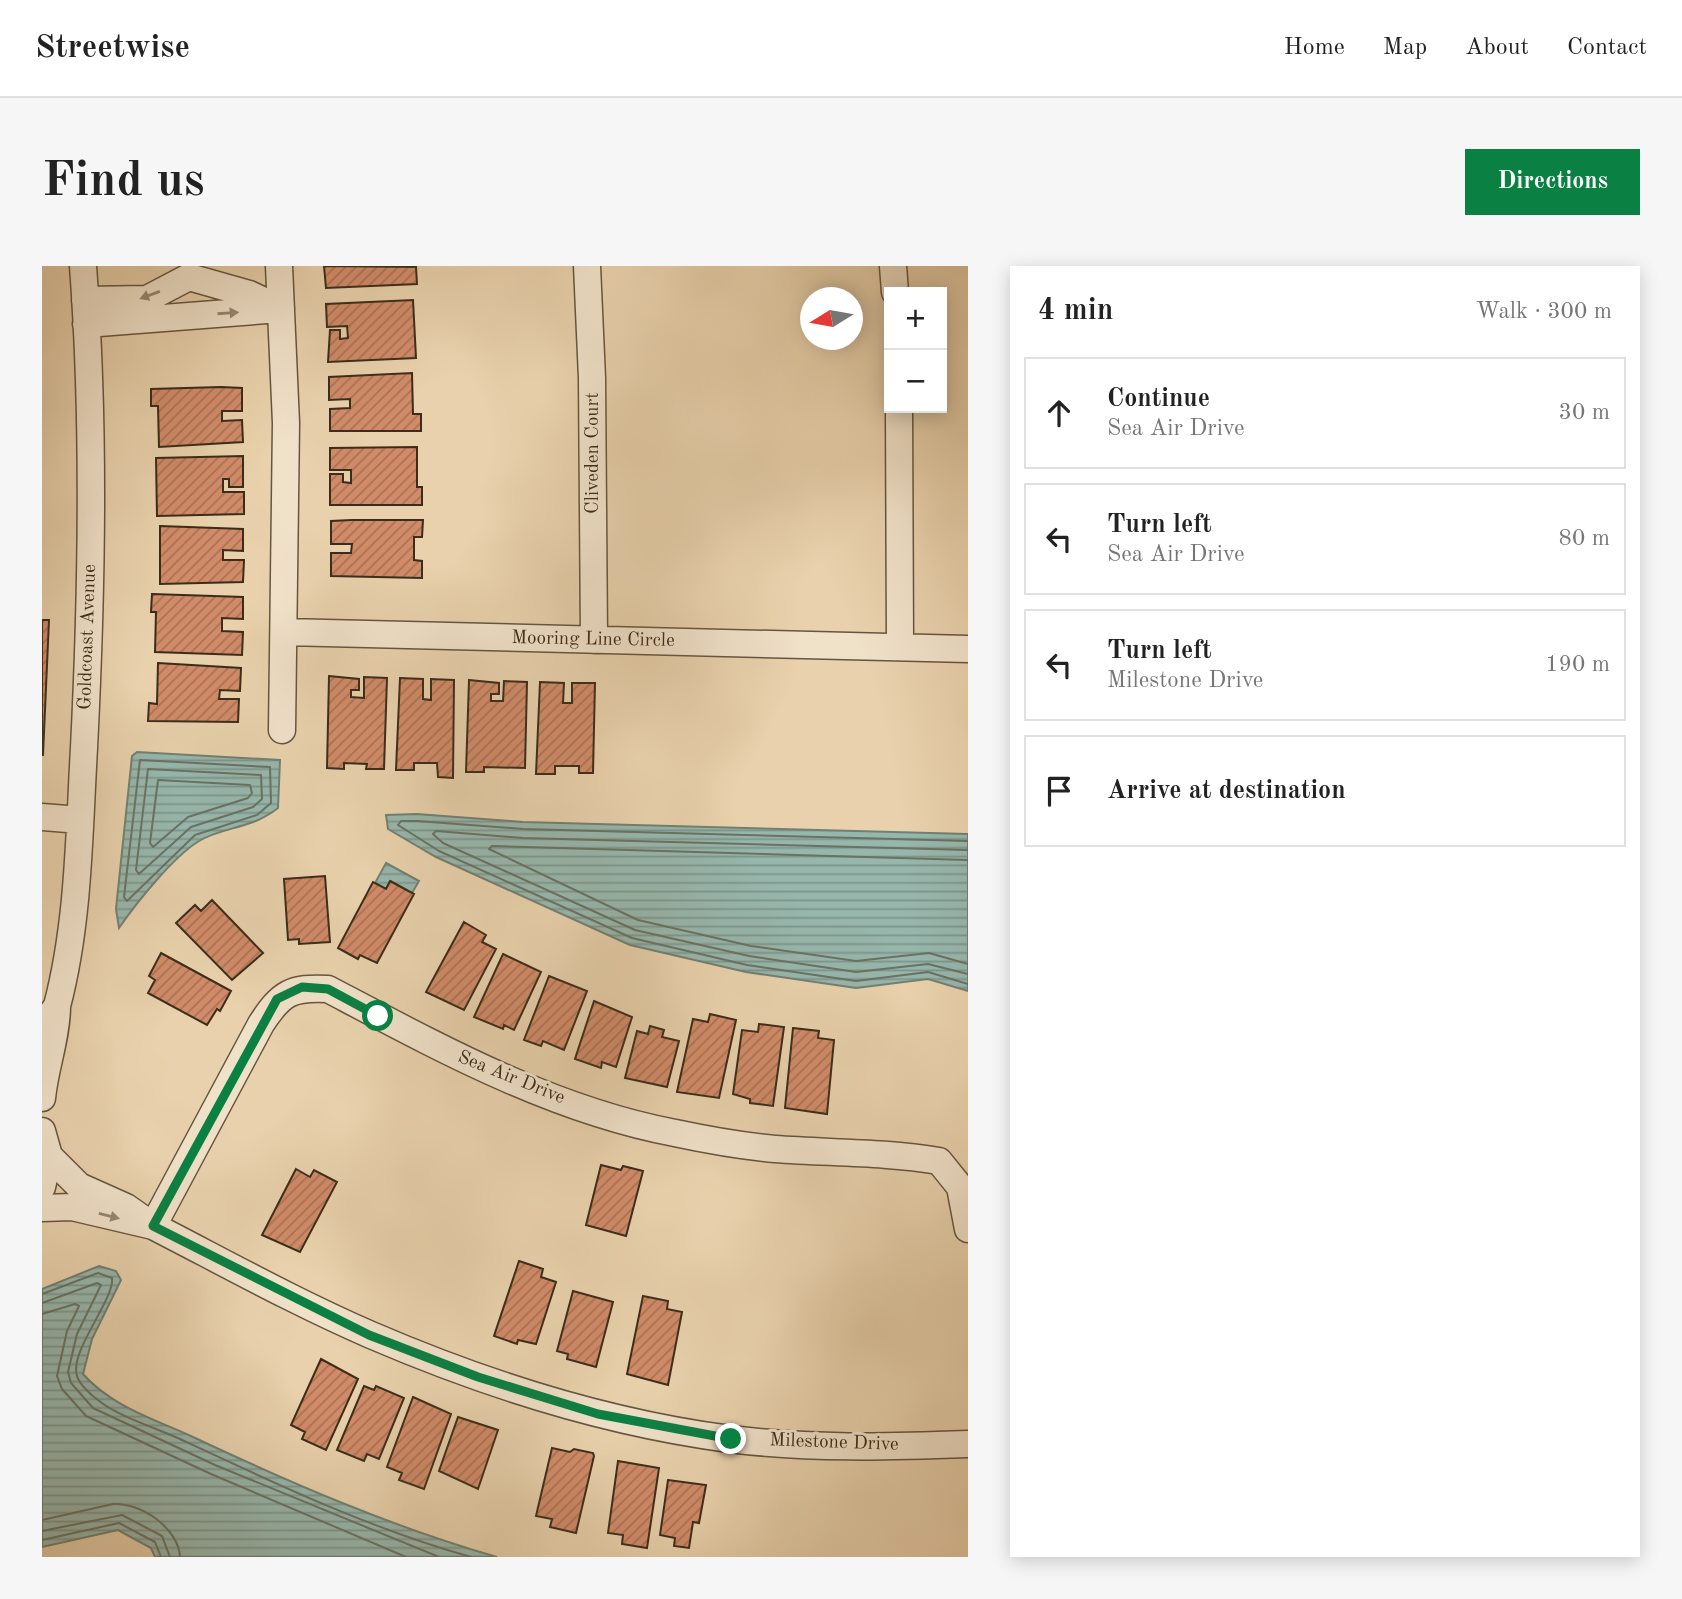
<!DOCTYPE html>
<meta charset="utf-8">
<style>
:root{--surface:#fff;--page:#f6f6f6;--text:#222;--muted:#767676;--line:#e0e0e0;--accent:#0b8043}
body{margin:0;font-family:"Old Standard TT",serif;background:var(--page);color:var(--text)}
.controls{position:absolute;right:21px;top:21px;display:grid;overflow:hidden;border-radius:0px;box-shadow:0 4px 18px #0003}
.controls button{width:63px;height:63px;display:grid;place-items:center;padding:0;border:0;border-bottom:2px solid var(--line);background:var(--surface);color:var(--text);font:35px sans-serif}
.compass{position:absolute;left:758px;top:21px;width:63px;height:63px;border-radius:50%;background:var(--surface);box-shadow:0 4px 18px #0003;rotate:259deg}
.stop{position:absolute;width:21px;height:21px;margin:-16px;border:5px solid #0b8043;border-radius:50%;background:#fff}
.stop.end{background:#0b8043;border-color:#fff;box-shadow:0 2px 7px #0008}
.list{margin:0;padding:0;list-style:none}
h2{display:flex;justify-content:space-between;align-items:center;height:91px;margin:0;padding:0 28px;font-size:30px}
h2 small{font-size:23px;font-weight:400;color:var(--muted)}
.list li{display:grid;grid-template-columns:46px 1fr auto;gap:21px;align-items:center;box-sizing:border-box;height:112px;margin:0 14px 14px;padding:0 14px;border:2px solid var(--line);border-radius:0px}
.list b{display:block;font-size:26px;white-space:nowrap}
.list p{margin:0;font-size:23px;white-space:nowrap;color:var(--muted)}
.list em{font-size:23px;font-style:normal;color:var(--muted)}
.icon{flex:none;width:38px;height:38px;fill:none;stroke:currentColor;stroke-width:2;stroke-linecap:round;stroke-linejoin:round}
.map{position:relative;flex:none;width:926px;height:1291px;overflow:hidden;border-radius:0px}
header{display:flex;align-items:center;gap:42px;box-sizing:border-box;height:98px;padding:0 35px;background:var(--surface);border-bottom:2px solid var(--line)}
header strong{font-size:33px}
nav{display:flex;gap:38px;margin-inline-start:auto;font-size:24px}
.intro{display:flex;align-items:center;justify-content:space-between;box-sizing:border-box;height:168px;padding:0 42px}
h1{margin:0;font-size:49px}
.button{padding:18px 32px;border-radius:0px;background:var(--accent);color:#fff;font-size:24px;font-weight:700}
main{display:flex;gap:42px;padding:0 42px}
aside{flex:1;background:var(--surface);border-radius:0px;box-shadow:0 4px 18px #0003}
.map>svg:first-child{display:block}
.water{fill:url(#water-rules);stroke:#728072;stroke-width:2}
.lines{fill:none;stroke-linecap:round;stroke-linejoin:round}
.shore{stroke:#697264;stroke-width:2}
.building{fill:url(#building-hatch);stroke:#3b2d1a;stroke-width:2}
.minor-casing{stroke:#66563e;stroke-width:29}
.minor{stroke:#f0e1c9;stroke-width:26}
.oneway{fill:#968772}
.route{stroke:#0b8043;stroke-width:9}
.labels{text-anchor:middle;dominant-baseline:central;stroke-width:6;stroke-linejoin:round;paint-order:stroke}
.street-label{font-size:19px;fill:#3b2d1a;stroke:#f0e1c9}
</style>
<header>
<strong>Streetwise</strong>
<nav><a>Home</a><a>Map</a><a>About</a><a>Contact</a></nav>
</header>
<div class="intro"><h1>Find us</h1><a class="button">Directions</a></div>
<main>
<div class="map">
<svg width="926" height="1291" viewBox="0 0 926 1291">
<defs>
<pattern id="water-rules" width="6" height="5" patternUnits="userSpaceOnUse" patternTransform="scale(1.75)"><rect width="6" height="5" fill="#97b7ad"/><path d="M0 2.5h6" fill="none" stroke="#7c958c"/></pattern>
<pattern id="building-hatch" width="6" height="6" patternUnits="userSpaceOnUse" patternTransform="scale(1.75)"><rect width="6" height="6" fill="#d18b69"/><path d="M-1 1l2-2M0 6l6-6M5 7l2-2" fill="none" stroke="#ab7256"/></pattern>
</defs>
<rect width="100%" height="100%" fill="#e8d1ac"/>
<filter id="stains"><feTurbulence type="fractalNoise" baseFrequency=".00286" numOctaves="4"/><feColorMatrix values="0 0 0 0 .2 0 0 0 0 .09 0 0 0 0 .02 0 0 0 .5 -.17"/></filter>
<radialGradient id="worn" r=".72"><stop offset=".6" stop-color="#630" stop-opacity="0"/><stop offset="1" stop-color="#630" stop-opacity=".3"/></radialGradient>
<path class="water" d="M 95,486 L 238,494 L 236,542 C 208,564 182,560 157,575 C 131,591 95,636 77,662 L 74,643 L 90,490 Z
M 375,548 L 481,556 L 926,568 L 926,725 L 886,713 L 814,722 L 704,706 L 588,679 L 394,591 L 346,563 L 344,549 Z
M 344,597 L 377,615 L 370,627 L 349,615 L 344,623 L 333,617 Z
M 57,1000 L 74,1005 L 79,1014 L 50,1073 L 41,1108 C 69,1140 112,1153 151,1171 C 249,1217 350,1261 455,1291 L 113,1291 L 109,1282 L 76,1264 L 0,1281 L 0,1023 Z"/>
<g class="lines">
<path class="shore" d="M 98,494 L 228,501 L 229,537 L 215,549 L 153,569 L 85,635 L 82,631 Z
M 106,503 L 219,509 L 220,533 L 211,541 L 149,561 L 97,608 L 94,604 Z
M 116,514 L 208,519 L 210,527 L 206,532 L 146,551 L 111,581 L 108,577 Z
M 926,575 L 481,563 L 375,555 L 359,555 L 356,559 L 397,585 L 590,672 L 705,699 L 814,715 L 886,706 L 926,718
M 926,584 L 481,572 L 394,565 L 391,568 L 401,577 L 593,664 L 707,690 L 814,706 L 886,698 L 926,708
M 926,594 L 450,580 L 447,583 L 596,654 L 709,680 L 814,695 L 887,687 L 926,698
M 0,1028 L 56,1007 L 70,1012 C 73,1033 27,1085 35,1110 C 37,1118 50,1130 56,1134 C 75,1150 114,1162 138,1173 C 232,1217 329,1263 429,1291
M 0,1037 L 55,1017 L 59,1019 L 35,1068 L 26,1106 L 29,1117 L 51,1142 L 173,1199 L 397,1291
M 0,1048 L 33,1038 L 37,1040 L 25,1065 L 15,1110 L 20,1123 L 44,1150 L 169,1208 L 364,1291
M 0,1254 L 71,1238 C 99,1236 137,1263 138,1291
M 0,1265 L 80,1249 L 120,1270 L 128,1291
M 0,1274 L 77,1257 L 113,1276 L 119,1291"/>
</g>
<path class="building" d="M 282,0 L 374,1 L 375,18 L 284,22 Z
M 371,34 L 374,92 L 286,96 L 288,64 L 298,64 L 298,73 L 306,72 L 305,60 L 285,61 L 284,38 Z
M 370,107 L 371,148 L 379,148 L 379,165 L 288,165 L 288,143 L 308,142 L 308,133 L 287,134 L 287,111 Z
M 179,121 L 200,122 L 200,145 L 180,145 L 180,155 L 200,154 L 201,176 L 117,181 L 116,140 L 109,140 L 109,123 Z
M 375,181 L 375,221 L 380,221 L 380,239 L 288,239 L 288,208 L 301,208 L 301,216 L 309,217 L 309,204 L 288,204 L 288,182 Z
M 201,190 L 201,221 L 187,221 L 187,213 L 181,213 L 181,226 L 202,226 L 202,248 L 115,250 L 114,192 Z
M 310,254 L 381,254 L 380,271 L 372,271 L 372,294 L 380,295 L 380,312 L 289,310 L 289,287 L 309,287 L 310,278 L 289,278 L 289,255 Z
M 118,260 L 201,263 L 201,285 L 181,284 L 181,294 L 202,294 L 201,316 L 118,318 Z
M 110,328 L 201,331 L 201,353 L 180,352 L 180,365 L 201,366 L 200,389 L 113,386 L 114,346 L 109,346 Z
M 0,354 L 7,354 L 1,489 L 0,489 Z
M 116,397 L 199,402 L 198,425 L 178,424 L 177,433 L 197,433 L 196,456 L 106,455 L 107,437 L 115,438 Z
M 287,410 L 317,413 L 317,424 L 309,424 L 309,431 L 322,432 L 322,411 L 345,412 L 342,503 L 324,503 L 325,498 L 302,497 L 302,503 L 285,502 Z
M 358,412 L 381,413 L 381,433 L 389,434 L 389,413 L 412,414 L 411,512 L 396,511 L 395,497 L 372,497 L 372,504 L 354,504 Z
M 427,414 L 457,417 L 457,428 L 449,428 L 449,435 L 461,435 L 462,415 L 485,416 L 483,502 L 442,501 L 442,506 L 424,506 Z
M 498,416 L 522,417 L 521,437 L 530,437 L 530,417 L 553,417 L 551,507 L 537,507 L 537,500 L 513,500 L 513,508 L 494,508 Z
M 283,610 L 288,676 L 257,678 L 257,673 L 246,674 L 242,613 Z
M 348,615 L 372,628 L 335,697 L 318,689 L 316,693 L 296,682 L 331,616 L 344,623 Z
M 170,634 L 221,687 L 190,714 L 134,657 L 153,639 L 159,645 Z
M 422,656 L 444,669 L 440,676 L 454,683 L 422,744 L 384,726 Z
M 119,687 L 189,725 L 178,745 L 175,743 L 165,759 L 106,727 L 113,714 L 107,710 Z
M 461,688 L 499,706 L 472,764 L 462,759 L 461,763 L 432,751 Z
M 507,710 L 545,725 L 522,784 L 501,775 L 499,780 L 482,774 Z
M 552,735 L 590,751 L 574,801 L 560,796 L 559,802 L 533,793 Z
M 668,748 L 694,754 L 677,832 L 635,826 L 651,753 L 666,756 Z
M 717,758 L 742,761 L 731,840 L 708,837 L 708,833 L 691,828 L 700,764 L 716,766 Z
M 608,760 L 622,764 L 620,771 L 637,775 L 625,821 L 583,812 L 595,765 L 606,768 Z
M 751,762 L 777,765 L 776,772 L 792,774 L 785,848 L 743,842 Z
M 559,899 L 579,904 L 581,900 L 601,905 L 584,970 L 544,959 Z
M 254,903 L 268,911 L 272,904 L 295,916 L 258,986 L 220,969 Z
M 477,995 L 501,1003 L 499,1011 L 514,1016 L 494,1078 L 476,1074 L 475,1078 L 452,1070 Z
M 531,1025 L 571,1036 L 554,1101 L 525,1093 L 526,1088 L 515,1085 Z
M 601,1030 L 626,1035 L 625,1043 L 640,1046 L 626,1119 L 585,1108 Z
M 279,1093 L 316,1113 L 284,1184 L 260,1173 L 263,1166 L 249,1159 Z
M 322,1120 L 332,1124 L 334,1120 L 362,1132 L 337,1193 L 325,1188 L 322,1195 L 295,1184 Z
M 371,1131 L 409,1148 L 382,1223 L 357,1214 L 360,1207 L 345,1201 Z
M 416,1151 L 456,1164 L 436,1223 L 397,1205 Z
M 510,1182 L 528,1186 L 532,1183 L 551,1187 L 552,1190 L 534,1267 L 508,1261 L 510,1253 L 494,1250 Z
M 576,1195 L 617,1202 L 605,1282 L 580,1278 L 581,1269 L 566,1267 Z
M 626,1214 L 664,1219 L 657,1257 L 651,1256 L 647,1282 L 632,1280 L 633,1272 L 618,1269 Z"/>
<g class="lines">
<defs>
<path id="minor" d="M 237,0 L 244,157 L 240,464
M 545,0 L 550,112 L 552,374
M 851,0 L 853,26
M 43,34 L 105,33 L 147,11 L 207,28 L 239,43
M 44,58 L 238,43
M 857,142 L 858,380
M 243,366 L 926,383
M 0,551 L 38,554
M 15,740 C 37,656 37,568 42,482 C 50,322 53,160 41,0
M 0,761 L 15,740 C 15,771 3,801 0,832
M 0,865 L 7,890 L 0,921
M 0,942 L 30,941 L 111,960 L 84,941 L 37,920 L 7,890
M 926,963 L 918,921 L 897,895 C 843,886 788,887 733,883 C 700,880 666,874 633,867 C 510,844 396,781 286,723 C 249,721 239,727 219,758 L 111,960 C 183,997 255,1037 329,1069 C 443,1118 565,1157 688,1173 C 767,1183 847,1181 926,1178"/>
</defs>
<use href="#minor" class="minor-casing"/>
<use href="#minor" class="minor"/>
</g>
<defs><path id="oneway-solid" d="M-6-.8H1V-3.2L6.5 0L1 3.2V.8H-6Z" transform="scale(1.75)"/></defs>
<g class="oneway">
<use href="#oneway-solid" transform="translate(108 29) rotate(160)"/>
<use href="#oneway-solid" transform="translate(186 47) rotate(-4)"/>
<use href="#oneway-solid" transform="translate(67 950) rotate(14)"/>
</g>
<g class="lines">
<path class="route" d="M 336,750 L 286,723 L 260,721 L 235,733 L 111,960 L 327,1069 L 436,1111 L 556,1148 L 689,1173"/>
</g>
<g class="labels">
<g class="street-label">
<text transform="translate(551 187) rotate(-90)">Cliveden Court</text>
<text transform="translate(46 371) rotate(-88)">Goldcoast Avenue</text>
<text transform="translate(551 374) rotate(1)">Mooring Line Circle</text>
<text transform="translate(469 812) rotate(22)">Sea Air Drive</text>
<text transform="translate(792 1177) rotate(2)">Milestone Drive</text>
</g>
</g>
<rect width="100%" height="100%" filter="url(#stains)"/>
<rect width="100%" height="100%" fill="url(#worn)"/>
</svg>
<div class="controls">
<button>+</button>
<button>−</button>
</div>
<svg class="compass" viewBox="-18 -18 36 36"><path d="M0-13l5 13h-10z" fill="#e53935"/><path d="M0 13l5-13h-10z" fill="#767676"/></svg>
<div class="stop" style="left:336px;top:750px"></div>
<div class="stop end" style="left:689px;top:1173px"></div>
</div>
<aside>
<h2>4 min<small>Walk · 300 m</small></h2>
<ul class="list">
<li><svg class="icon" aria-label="ahead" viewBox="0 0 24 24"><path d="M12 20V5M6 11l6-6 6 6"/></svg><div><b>Continue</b><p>Sea Air Drive</p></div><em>30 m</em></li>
<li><svg class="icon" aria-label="left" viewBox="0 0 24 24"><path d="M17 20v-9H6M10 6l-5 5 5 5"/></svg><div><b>Turn left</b><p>Sea Air Drive</p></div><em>80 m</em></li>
<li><svg class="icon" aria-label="left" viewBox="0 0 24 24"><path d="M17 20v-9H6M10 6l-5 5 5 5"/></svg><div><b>Turn left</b><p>Milestone Drive</p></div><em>190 m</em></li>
<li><svg class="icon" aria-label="arrive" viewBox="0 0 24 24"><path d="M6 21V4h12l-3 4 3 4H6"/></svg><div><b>Arrive at destination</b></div></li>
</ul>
</aside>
</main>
